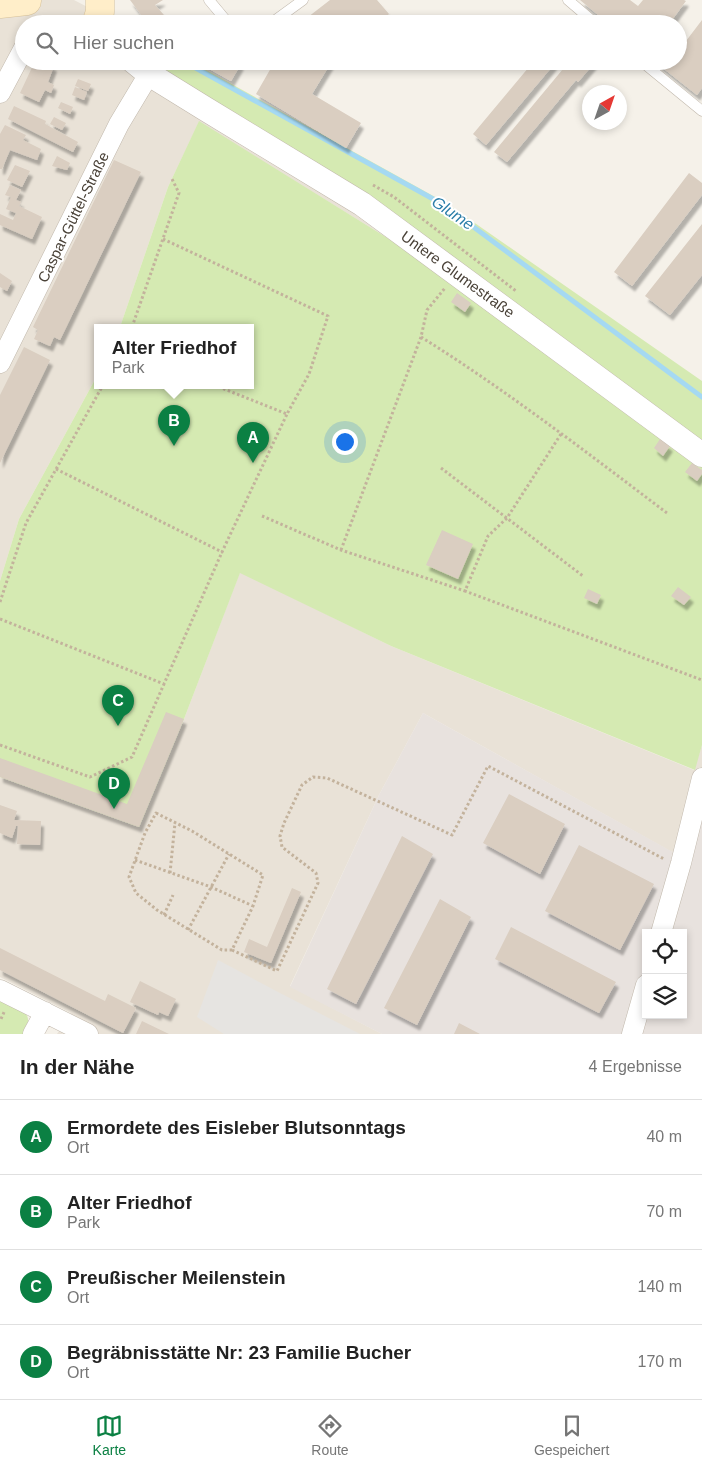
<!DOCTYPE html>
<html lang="de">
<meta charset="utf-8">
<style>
:root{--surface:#fff;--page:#f6f6f6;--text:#222;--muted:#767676;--line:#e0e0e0;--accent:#0b8043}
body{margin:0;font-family:Helvetica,sans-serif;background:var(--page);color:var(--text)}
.controls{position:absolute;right:15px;bottom:15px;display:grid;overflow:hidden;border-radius:0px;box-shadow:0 2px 8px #0003}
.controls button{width:45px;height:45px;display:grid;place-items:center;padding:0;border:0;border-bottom:1px solid var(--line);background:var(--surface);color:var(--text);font:25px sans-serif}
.compass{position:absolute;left:582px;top:85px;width:45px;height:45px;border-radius:50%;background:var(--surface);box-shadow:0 2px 8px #0003;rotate:40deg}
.you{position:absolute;left:344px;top:441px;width:18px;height:18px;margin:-12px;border:4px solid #fff;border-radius:50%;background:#1a73e8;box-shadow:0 0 0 8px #1a73e833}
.badge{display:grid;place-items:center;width:32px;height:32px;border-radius:50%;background:var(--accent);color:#fff;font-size:16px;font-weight:700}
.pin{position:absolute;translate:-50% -41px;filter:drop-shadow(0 1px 2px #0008)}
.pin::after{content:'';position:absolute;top:26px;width:18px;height:15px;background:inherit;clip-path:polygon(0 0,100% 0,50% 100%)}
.popup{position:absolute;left:94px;top:324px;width:160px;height:65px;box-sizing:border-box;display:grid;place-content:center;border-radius:0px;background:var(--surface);filter:drop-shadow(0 1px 4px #0005);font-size:16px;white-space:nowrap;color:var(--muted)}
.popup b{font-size:19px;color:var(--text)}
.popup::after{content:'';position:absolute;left:50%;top:100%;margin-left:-10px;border:10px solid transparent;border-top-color:var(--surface)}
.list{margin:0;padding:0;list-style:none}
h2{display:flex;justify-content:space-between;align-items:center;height:65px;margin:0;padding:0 20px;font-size:21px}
h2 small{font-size:16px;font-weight:400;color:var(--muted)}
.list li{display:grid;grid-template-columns:32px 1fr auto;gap:15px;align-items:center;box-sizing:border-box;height:75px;padding:0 20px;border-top:1px solid var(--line)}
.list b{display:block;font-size:19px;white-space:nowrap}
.list p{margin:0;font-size:16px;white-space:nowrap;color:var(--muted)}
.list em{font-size:16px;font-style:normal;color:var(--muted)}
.icon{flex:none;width:28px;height:28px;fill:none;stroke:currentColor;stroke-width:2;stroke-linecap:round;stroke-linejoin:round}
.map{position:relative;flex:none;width:702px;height:1034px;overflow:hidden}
.search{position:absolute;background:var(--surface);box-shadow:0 2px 8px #0003;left:15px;right:15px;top:15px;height:55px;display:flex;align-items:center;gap:12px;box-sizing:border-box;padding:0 18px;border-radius:28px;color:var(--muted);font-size:19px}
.sheet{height:365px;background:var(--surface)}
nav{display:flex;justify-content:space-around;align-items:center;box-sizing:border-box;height:70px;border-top:1px solid var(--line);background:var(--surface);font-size:14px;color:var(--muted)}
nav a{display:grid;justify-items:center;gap:2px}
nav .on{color:var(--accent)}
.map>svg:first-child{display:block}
.residential{fill:#e9e2d7}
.industrial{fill:#e8e2de;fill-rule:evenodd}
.green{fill:#d5eab2}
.parking{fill:#e6e4e1}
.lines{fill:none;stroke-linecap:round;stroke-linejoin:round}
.stream{stroke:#a5d9f2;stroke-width:5}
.building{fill:#dacec1;filter:url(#shadow)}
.service-casing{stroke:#c1b8ac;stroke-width:11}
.minor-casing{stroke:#c1b8ac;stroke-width:21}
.tertiary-casing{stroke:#c1b8ac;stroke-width:25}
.secondary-casing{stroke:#d6c199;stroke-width:29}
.path{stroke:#c3b29c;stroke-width:3;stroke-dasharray:2.5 2.5;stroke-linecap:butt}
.service{stroke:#fff;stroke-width:10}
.minor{stroke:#fff;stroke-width:20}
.tertiary{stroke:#fff;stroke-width:24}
.secondary{stroke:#ffeec9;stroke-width:28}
.labels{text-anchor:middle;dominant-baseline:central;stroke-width:4;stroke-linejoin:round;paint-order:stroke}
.street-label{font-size:15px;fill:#494137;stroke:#fff}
.water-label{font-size:16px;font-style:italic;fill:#2a7da8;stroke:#fff}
</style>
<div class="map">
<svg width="702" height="1034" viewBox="0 0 702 1034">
<defs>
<filter id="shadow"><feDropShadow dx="3" dy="5.5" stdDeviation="1" flood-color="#0004"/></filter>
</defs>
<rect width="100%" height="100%" fill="#f5f1e9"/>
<path class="residential" d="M 0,0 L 74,0 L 120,24 L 24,24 L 24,61 L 152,61 L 456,285 L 389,239 L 199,122 L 168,187 L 120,327 L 98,327 L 98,374 L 19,519 L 0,581 Z
M 240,572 L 391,646 L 694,770 L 702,745 L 702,809 L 688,861 L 423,713 L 379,795 L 290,986 L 382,1034 L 57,1034 L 71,1013 L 0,977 L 0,777 L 139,827 L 184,719 Z"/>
<path class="industrial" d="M 423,713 L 687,860 L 702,809 L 702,1034 L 382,1034 L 290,987 L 379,795 ZM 646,933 L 683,933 L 683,1015 L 646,1015 Z"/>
<path class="green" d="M 152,61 L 190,61 L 446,203 L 702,381 L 702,441 Z
M 199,121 L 389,239 L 456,285 L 702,464 L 702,745 L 695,770 L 391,646 L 240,573 L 184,719 L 139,827 L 0,777 L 0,581 L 19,519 L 98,374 L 98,385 L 250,385 L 250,327 L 120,327 L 168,187 Z
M 0,999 C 17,1008 38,1011 23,1034 L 0,1034 Z"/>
<path class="parking" d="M 218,960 L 278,992 L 360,1034 L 224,1034 L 197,1017 Z"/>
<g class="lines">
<path class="stream" d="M 129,23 L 130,24
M 183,61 L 444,205 L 702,397"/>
</g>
<path class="building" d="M 130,0 L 163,0 L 155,5 L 172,24 L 148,24 Z
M 330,0 L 377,0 L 389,14 L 376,24 L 299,24 Z
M 580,0 L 630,0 L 638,6 L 643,0 L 684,0 L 686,1 L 669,24 L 609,24 Z
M 702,20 L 702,88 L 697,95 L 654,61 L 678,61 L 678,34 L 686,41 Z
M 35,61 L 44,61 L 54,66 L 48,82 L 54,85 L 51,93 L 45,90 L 39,102 L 20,93 Z
M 195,61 L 235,61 L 241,64 L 231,81 Z
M 275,61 L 332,61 L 312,94 L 361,123 L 346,148 L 256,94 Z
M 534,61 L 596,61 L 578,82 L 576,80 L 507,162 L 494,152 L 563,69 L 556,62 L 486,145 L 473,134 Z
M 78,79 L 91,84 L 88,91 L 75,86 Z
M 75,87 L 87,92 L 84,100 L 72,95 Z
M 61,102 L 73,107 L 70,114 L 58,108 Z
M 14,106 L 46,121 L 45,124 L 78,142 L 73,152 L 8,119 Z
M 54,117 L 66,123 L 62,130 L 50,124 Z
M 5,125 L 26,135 L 23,140 L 41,149 L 37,160 L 10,150 L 2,169 L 0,169 L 0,134 Z
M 57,156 L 70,163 L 67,170 L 52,166 Z
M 114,160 L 141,172 L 60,340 L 54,337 L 50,346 L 34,339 L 38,330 L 33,327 Z
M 15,165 L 30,171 L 22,187 L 7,180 Z
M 689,173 L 702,183 L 702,195 L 632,286 L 614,272 Z
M 10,185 L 21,190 L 16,200 L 21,202 L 19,206 L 42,217 L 32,239 L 0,225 L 0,214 L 13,220 L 16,213 L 6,209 L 11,197 L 5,195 Z
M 702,224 L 702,275 L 670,315 L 645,296 Z
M 0,273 L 12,281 L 7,291 L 0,287 Z
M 457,293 L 471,303 L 465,312 L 451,302 Z
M 24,347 L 50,360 L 0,463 L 0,395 Z
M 660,439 L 670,446 L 663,456 L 654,448 Z
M 692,463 L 702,470 L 702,474 L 697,481 L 685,472 Z
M 442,530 L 473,544 L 458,579 L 426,565 Z
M 678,587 L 691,597 L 684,605 L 671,596 Z
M 588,589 L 601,595 L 597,604 L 584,598 Z
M 166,712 L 184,719 L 139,827 L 0,777 L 0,758 L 127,804 Z
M 509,794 L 565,824 L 540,874 L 483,843 Z
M 0,805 L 17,811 L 14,820 L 41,821 L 40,845 L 17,844 L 18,826 L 16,826 L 12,838 L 0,833 Z
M 402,836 L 433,854 L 356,1004 L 327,989 Z
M 579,845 L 654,884 L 620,950 L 545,911 Z
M 292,888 L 301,892 L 271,963 L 244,952 L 249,939 L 267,947 Z
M 440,899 L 471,917 L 417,1025 L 384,1008 Z
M 511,927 L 616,982 L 599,1013 L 495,959 Z
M 0,948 L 105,1001 L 108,994 L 136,1008 L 123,1033 L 0,970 Z
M 140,981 L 176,999 L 168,1016 L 159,1012 L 158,1015 L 130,1002 Z
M 142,1021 L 169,1034 L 136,1034 Z
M 459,1023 L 480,1034 L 454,1034 Z"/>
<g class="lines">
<defs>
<path id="service" d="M 209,0 L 229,24
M 568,0 L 596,24
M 270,24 L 303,0
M 641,61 L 702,111"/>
<path id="minor" d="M 0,93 L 24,48
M 0,363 L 119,124 L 149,74
M 661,933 L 681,863 L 702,778
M 0,990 L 88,1034
M 33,1034 L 45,1012
M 632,1034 L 646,985"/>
<path id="tertiary" d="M 133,61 L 149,74 L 204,108 L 362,204 L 702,455"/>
<path id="secondary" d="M 0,4 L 27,1
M 96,24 L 100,12 L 100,0"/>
</defs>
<use href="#service" class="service-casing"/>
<use href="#minor" class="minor-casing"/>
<use href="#tertiary" class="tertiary-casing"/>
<use href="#secondary" class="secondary-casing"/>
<path class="path" d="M 373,185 L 394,197 L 516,291
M 163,239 L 328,316 L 309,374 L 287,414 L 214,385
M 132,327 L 179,193 L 172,179
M 421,337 C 506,390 586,452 667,513
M 561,434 L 507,518 L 488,536 L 465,591 L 702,680
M 441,468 L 583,576
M 56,469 L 222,552 L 287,414
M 262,516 L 341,550 L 465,591
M 341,550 L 421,337 L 427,310 L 445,288
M 0,602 L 26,523 L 103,385
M 0,619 L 164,684 L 222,552
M 0,745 L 90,777 L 132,757 L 164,684
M 156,813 L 192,831 L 263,875 L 253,906 L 232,950 L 222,950 L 157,910 L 136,893 L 129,877 L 145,833 Z
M 135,860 L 211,887 L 253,906
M 170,873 L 175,823
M 164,915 L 173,895
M 188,930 L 229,854
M 232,950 L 277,971 L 318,883 L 316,873 L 282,847 L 280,836 L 284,823 L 302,785 L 313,777 L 327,778 L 452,835 L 488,766 L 664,859
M 1,1019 L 5,1010"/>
<use href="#service" class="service"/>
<use href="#minor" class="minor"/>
<use href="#tertiary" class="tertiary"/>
<use href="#secondary" class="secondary"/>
</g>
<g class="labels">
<g class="street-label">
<text transform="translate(73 217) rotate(-64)">Caspar-Güttel-Straße</text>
<text transform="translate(458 274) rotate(36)">Untere Glumestraße</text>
</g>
<g class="water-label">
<text transform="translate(453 213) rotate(34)">Glume</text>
</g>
</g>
</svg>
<div class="controls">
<button><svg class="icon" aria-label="locate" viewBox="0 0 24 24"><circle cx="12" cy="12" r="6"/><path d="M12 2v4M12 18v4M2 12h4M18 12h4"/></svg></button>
<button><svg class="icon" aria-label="layers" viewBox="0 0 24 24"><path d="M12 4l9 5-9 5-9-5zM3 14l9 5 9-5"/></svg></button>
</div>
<svg class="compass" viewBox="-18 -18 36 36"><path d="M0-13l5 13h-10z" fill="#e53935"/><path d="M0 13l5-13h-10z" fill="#767676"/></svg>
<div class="you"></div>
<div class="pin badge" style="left:253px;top:463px">A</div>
<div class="pin badge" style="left:174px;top:446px">B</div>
<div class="popup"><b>Alter Friedhof</b>Park</div>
<div class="pin badge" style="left:118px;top:726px">C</div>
<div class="pin badge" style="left:114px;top:809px">D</div>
<div class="search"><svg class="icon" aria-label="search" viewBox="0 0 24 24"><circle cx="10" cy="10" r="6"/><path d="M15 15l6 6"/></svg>Hier suchen</div>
</div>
<section class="sheet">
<h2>In der Nähe<small>4 Ergebnisse</small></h2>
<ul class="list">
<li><span class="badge">A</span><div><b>Ermordete des Eisleber Blutsonntags</b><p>Ort</p></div><em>40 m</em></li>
<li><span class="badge">B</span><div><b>Alter Friedhof</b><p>Park</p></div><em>70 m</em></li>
<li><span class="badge">C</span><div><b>Preußischer Meilenstein</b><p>Ort</p></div><em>140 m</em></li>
<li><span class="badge">D</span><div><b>Begräbnisstätte Nr: 23 Familie Bucher</b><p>Ort</p></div><em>170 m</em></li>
</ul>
</section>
<nav>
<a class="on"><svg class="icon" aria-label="map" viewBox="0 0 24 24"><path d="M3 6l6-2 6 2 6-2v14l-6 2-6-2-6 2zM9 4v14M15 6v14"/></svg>Karte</a>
<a><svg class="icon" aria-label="directions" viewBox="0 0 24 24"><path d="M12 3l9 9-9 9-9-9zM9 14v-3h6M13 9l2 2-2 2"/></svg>Route</a>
<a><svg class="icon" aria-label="saved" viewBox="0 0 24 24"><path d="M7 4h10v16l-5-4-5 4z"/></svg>Gespeichert</a>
</nav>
